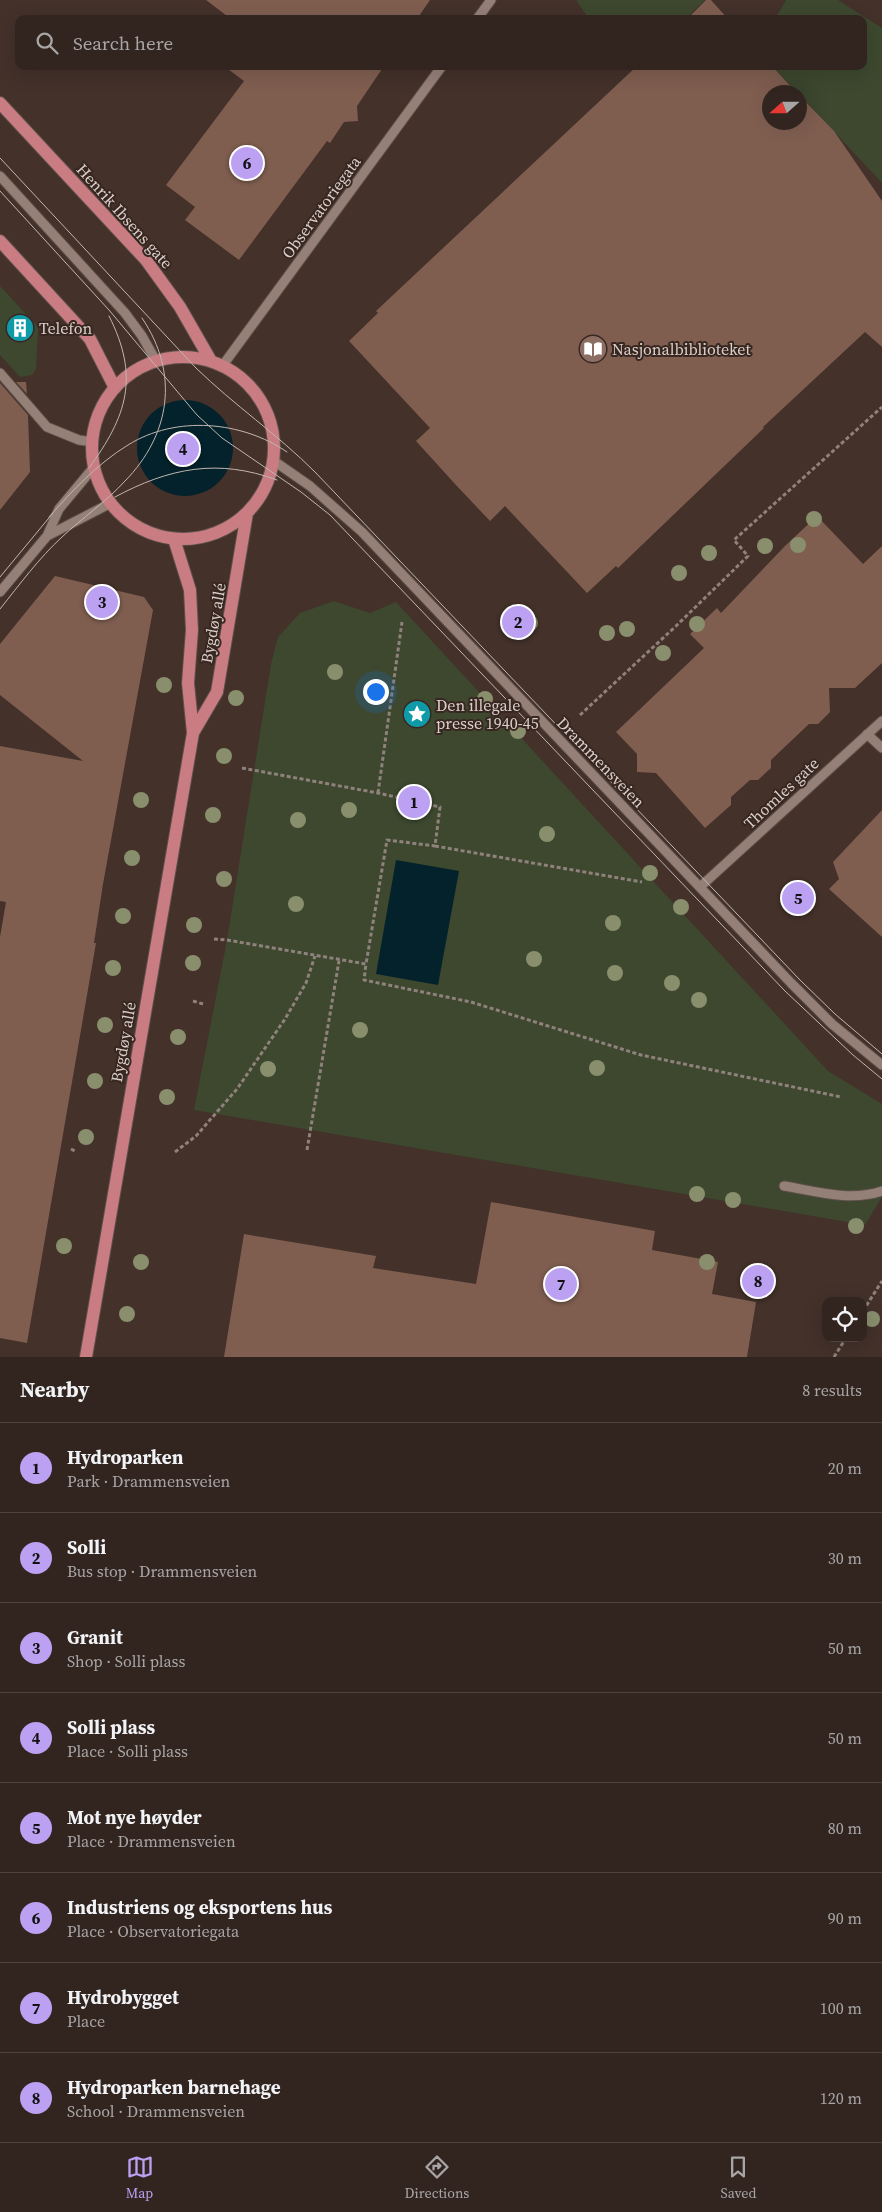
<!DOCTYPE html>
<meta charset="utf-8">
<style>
:root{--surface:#322520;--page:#3a2d29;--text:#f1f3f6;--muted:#a8a5a5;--line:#4d423e;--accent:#bca0f2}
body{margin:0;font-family:"Source Serif 4",serif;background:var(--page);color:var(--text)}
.controls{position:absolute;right:15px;bottom:15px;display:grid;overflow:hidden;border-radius:10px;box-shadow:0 5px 20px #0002}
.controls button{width:45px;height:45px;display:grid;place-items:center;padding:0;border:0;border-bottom:1px solid var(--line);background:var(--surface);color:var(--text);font:25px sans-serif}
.compass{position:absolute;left:762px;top:85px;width:45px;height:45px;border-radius:50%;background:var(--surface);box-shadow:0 5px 20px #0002;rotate:249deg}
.you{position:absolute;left:375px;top:691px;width:18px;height:18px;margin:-12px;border:4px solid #fff;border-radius:50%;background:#1a73e8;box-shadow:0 0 0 8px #1a73e833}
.badge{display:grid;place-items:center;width:32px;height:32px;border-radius:50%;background:var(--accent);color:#111;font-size:16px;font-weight:700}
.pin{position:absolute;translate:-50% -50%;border:2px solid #fff;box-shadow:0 1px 5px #0006}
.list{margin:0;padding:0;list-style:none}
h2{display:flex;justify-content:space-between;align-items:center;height:65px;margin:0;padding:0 20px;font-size:21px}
h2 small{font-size:16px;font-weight:400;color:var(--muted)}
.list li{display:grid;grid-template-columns:32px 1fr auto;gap:15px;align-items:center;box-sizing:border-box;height:90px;padding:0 20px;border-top:1px solid var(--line)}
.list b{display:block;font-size:19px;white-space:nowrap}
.list p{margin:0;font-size:16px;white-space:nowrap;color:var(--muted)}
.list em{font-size:16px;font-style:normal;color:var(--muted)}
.icon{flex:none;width:28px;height:28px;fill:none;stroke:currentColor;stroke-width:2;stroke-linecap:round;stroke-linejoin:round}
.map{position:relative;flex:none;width:882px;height:1357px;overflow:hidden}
.search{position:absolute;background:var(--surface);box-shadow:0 5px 20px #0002;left:15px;right:15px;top:15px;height:55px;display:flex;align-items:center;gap:12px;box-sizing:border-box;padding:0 18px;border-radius:10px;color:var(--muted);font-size:19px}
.sheet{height:785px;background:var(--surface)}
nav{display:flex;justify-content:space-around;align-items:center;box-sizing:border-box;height:70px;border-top:1px solid var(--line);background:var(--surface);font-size:14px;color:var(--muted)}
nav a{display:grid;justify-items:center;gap:2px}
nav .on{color:var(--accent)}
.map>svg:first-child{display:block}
.green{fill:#3d482f}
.water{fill:#04222b}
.building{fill:#7f5e50}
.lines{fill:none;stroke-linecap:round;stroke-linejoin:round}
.minor-casing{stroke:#5e504a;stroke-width:11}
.major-casing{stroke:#5e504a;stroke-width:14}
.path{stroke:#8f817b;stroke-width:3;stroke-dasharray:4 2.5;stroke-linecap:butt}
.minor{stroke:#958078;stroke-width:9}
.major{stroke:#c97c82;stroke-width:12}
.tram{stroke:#c2b6b1;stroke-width:1}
.tree{fill:#898f6d}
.labels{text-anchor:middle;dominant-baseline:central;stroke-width:4;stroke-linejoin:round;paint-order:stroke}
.street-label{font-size:16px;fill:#dacfca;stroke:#382721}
.poi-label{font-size:16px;fill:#dacfca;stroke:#382721;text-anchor:start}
</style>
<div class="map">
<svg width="882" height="1357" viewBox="0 0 882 1357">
<rect width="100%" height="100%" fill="#43312a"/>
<path class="green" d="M 576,0 L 705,0 L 685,19 L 589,19 Z
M 786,0 L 838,0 L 882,28 L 882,183 L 800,95 L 800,92 L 797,92 L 772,66 L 863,66 L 863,19 L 775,19 Z
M 0,286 L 38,327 L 36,369 L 32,375 L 20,377 L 0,355 Z
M 334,601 L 370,613 L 396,602 L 828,1071 L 882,1104 L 882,1197 L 865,1225 L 194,1110 L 227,940 L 271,664 L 278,637 L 300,613 Z"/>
<path class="water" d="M137 448a48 48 0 1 1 96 0a48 48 0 1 1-96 0Z
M 396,860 L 459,871 L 438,985 L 376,974 Z"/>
<path class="building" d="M 206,0 L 430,0 L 417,19 L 231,19 Z
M 706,0 L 711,0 L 728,19 L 687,19 Z
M 224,66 L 384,66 L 357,106 L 358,121 L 344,122 L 330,143 L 327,141 L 239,260 L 185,220 L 195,207 L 166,185 L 244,81 Z
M 637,66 L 772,66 L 796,92 L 770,92 L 770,122 L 800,122 L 800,96 L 834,131 L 882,201 L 882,347 L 865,332 L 763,427 L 764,428 L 618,568 L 616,566 L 587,593 L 505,506 L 490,521 L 455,484 L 416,441 L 430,428 L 349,341 L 378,313 L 376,311 Z
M 16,382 L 26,382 L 27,394 Z
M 0,383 L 28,415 L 30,472 L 0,510 Z
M 817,516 L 863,564 L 882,546 L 882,663 L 855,688 L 829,688 L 830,712 L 818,724 L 809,724 L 771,760 L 771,768 L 758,780 L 750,780 L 731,797 L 731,805 L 705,828 L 656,773 L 637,772 L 637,754 L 616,732 L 704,648 L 690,634 L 717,608 L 721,613 L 785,546 Z
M 55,576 L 144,597 L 153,610 L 103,884 L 94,943 L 96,943 L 27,1343 L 0,1338 L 0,937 L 6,902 L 0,901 L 0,746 L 83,761 L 0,695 L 0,644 Z
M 882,810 L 882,937 L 829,889 L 839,879 L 833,862 Z
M 491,1202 L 655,1231 L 652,1250 L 718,1262 L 712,1294 L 756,1302 L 747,1357 L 224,1357 L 244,1234 L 376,1256 L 373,1268 L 476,1284 Z"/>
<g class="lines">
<defs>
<path id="minor" d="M 477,19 L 491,0
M 0,176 L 125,313 L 142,336 L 156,361
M 223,365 L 442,66
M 0,373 L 47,427 L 79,440 L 93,442
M 274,461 L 310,486 L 362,532 L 791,983 L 832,1024 L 882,1065
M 47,536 L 111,503
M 0,592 L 47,536 L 59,509 L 94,467
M 867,734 L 882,748
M 700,887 L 882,721
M 784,1186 C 815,1191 851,1202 882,1191"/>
<path id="major" d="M 0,103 L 146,260 L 180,307 L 211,361
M 0,241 L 90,339 L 115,388
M92 448a91 91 0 1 1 182 0a91 91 0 1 1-182 0Z
M 193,733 L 217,692 L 247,513
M 86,1357 L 193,733 L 188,683 L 192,630 L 190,590 L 174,539"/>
</defs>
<use href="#minor" class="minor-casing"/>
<use href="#major" class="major-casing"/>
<path class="path" d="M 580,715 L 676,626 L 748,556 L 734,540 L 882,407
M 242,768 L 378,793 L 440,807 L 435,846 L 387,840 L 366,964
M 378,793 L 402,622
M 435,846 L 642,882
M 214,939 L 227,940 L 366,964 L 364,980 L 471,1002 L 641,1055 L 841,1097
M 193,1001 L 203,1004
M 71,1149 L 75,1151
M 307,1150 L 339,961
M 175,1152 L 196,1136 L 237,1089 L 285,1019 L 306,983 L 315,956
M 863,1311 L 882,1281
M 834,1357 L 846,1338"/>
<use href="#minor" class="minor"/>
<use href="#major" class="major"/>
<path class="tram" d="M 0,158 L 196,368 C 234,405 277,434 315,472 L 800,980 L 835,1014 L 882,1054
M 0,191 L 109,310 L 197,415 L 222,438 L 301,492 L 330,515 L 785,991 L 853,1055 L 882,1079
M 89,468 C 127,416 140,377 109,316
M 115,497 C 169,468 218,458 277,480
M 49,517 C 73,490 97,464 128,445 C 176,415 242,421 287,452
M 0,577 L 53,513
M 0,609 C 20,584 39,558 62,537 C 82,518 106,502 125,481 C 170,435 180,374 142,318"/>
</g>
<g class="tree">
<circle cx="814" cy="519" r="8"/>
<circle cx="798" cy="545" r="8"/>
<circle cx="765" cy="546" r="8"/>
<circle cx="709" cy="553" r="8"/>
<circle cx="679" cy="573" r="8"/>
<circle cx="530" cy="623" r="8"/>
<circle cx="697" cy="624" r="8"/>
<circle cx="627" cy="629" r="8"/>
<circle cx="607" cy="633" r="8"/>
<circle cx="663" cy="653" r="8"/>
<circle cx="335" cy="672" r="8"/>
<circle cx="164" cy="685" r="8"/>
<circle cx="236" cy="698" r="8"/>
<circle cx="485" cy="699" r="8"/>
<circle cx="518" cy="731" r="8"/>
<circle cx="224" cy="756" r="8"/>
<circle cx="141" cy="800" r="8"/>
<circle cx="349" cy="810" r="8"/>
<circle cx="213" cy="815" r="8"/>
<circle cx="298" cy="820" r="8"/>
<circle cx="547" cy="834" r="8"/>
<circle cx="132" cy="858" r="8"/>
<circle cx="650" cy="873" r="8"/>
<circle cx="224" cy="879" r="8"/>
<circle cx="296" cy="904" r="8"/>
<circle cx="681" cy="907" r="8"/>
<circle cx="123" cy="916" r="8"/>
<circle cx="613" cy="923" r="8"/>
<circle cx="194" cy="925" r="8"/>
<circle cx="534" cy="959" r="8"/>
<circle cx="193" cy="963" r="8"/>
<circle cx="113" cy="968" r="8"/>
<circle cx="615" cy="973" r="8"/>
<circle cx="672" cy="983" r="8"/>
<circle cx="699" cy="1000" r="8"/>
<circle cx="105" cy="1025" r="8"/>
<circle cx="360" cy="1030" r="8"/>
<circle cx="178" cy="1037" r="8"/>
<circle cx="597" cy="1068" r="8"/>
<circle cx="268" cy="1069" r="8"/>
<circle cx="95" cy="1081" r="8"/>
<circle cx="167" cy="1097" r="8"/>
<circle cx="86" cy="1137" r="8"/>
<circle cx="697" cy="1194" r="8"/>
<circle cx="733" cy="1200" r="8"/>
<circle cx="856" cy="1226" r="8"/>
<circle cx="64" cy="1246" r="8"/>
<circle cx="141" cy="1262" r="8"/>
<circle cx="707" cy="1262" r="8"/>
<circle cx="127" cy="1314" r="8"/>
<circle cx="872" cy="1319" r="8"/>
</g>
<defs>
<symbol id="building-disc" viewBox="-11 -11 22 22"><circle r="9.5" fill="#0f9aa8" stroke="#382721"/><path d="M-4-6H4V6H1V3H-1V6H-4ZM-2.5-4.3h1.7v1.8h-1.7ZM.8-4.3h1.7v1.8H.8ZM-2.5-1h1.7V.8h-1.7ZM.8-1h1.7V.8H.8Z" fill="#fff"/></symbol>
<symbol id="library-disc" viewBox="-11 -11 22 22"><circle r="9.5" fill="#8d6e63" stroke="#382721"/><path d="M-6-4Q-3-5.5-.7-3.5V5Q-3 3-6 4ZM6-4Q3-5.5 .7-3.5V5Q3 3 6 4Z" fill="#fff"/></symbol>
<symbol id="sight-disc" viewBox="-11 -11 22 22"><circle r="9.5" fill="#0f9aa8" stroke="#382721"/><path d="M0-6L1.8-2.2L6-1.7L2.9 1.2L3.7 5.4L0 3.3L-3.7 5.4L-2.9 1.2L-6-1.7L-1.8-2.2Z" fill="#fff"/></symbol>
</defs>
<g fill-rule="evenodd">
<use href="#building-disc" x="4" y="312" width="32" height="32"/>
<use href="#library-disc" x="577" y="333" width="32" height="32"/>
<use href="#sight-disc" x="401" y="698" width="32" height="32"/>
</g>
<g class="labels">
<g class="street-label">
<text transform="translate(321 207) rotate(-54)">Observatoriegata</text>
<text transform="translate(125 216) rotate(48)">Henrik Ibsens gate</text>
<text transform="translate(213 623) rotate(-80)">Bygdøy allé</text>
<text transform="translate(601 762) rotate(46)">Drammensveien</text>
<text transform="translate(781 793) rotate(-43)">Thomles gate</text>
<text transform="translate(123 1042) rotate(-80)">Bygdøy allé</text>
</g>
<g class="poi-label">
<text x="39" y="328">Telefon</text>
<text x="612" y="349">Nasjonalbiblioteket</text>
<text x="436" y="705">Den illegale<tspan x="436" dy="18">presse 1940-45</tspan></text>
</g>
</g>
</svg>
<div class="controls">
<button><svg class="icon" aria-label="locate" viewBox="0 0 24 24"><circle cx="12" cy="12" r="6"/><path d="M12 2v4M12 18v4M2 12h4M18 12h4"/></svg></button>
</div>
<svg class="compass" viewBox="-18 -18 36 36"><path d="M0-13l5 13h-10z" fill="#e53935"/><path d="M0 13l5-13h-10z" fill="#a8a5a5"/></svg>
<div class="you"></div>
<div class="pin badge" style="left:414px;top:802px">1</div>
<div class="pin badge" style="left:518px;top:622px">2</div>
<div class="pin badge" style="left:102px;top:602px">3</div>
<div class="pin badge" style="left:183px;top:449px">4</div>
<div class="pin badge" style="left:798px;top:898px">5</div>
<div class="pin badge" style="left:247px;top:163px">6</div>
<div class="pin badge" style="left:561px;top:1284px">7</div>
<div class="pin badge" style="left:758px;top:1281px">8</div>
<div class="search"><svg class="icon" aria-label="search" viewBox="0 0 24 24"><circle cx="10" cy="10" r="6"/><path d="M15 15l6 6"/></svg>Search here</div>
</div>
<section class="sheet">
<h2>Nearby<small>8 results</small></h2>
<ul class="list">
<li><span class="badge">1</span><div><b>Hydroparken</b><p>Park · Drammensveien</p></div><em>20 m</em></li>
<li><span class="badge">2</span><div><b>Solli</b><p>Bus stop · Drammensveien</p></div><em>30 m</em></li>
<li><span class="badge">3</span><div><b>Granit</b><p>Shop · Solli plass</p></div><em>50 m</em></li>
<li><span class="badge">4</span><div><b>Solli plass</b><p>Place · Solli plass</p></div><em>50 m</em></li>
<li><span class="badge">5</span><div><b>Mot nye høyder</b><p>Place · Drammensveien</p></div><em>80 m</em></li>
<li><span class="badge">6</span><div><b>Industriens og eksportens hus</b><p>Place · Observatoriegata</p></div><em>90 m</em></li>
<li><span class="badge">7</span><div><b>Hydrobygget</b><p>Place</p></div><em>100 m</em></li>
<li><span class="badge">8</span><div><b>Hydroparken barnehage</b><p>School · Drammensveien</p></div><em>120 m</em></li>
</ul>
</section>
<nav>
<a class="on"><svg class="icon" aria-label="map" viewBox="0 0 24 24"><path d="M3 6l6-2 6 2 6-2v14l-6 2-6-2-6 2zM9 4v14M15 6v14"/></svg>Map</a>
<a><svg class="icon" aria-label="directions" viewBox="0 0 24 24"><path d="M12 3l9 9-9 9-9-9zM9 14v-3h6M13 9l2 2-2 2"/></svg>Directions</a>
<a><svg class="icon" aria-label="saved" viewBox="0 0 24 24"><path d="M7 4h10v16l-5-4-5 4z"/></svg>Saved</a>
</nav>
